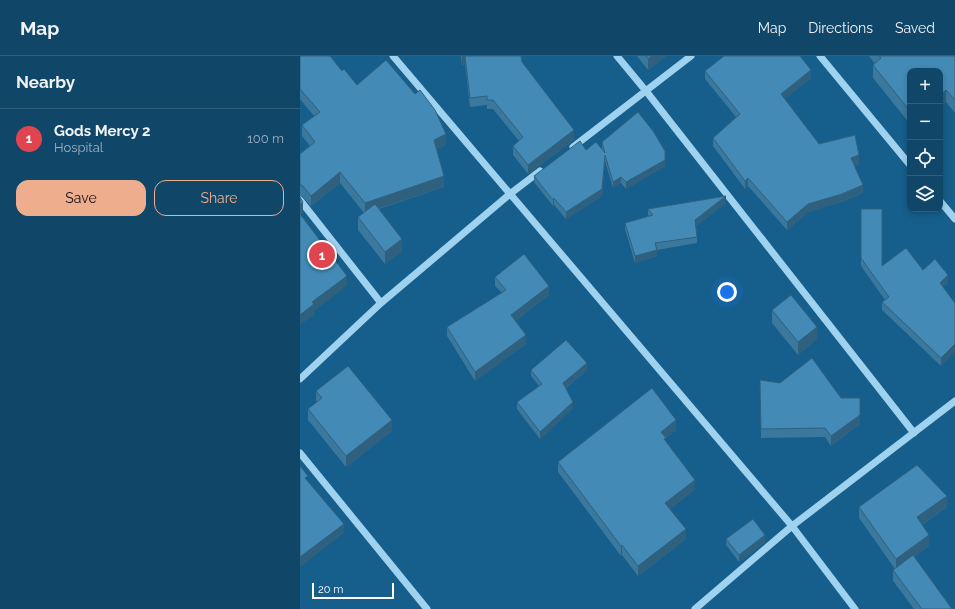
<!DOCTYPE html>
<meta charset="utf-8">
<style>
:root{--surface:#104668;--page:#1e5071;--text:#f1f3f6;--muted:#9cb1c0;--line:#305e7c;--accent:#eead8d}
body{margin:0;font-family:Raleway,sans-serif;background:var(--page);color:var(--text)}
.controls{position:absolute;right:12px;top:12px;display:grid;overflow:hidden;border-radius:8px;box-shadow:0 2px 6px #0003}
.controls button{width:36px;height:36px;display:grid;place-items:center;padding:0;border:0;border-bottom:1px solid var(--line);background:var(--surface);color:var(--text);font:20px sans-serif}
.scale{position:absolute;left:12px;bottom:10px;width:82px;box-sizing:border-box;padding-left:4px;border:2px solid #fff;border-top:0;font-size:11px;line-height:14px;white-space:nowrap;color:#fff;-webkit-text-stroke:3px #165e8b;paint-order:stroke}
.you{position:absolute;left:427px;top:236px;width:14px;height:14px;margin:-10px;border:3px solid #fff;border-radius:50%;background:#1a73e8;box-shadow:0 0 0 6px #1a73e833}
.badge{display:grid;place-items:center;width:26px;height:26px;border-radius:50%;background:var(--accent);color:#fff;font-size:13px;font-weight:700}
.pin{position:absolute;translate:-50% -50%;border:2px solid #fff;box-shadow:0 1px 4px #0006}
.list{margin:0;padding:0;list-style:none}
h2{display:flex;justify-content:space-between;align-items:center;height:52px;margin:0;padding:0 16px;font-size:17px}
h2 small{font-size:13px;font-weight:400;color:var(--muted)}
.list li{display:grid;grid-template-columns:26px 1fr auto;gap:12px;align-items:center;box-sizing:border-box;height:60px;padding:0 16px;border-top:1px solid var(--line)}
.list b{display:block;font-size:15px;white-space:nowrap}
.list p{margin:0;font-size:13px;white-space:nowrap;color:var(--muted)}
.list em{font-size:13px;font-style:normal;color:var(--muted)}
.actions{display:flex;gap:8px;padding:12px 16px}
.actions a{flex:1;padding:9px 0;border:1px solid var(--accent);border-radius:12px;text-align:center;font-size:14px;color:var(--accent)}
.actions .main{background:var(--accent);color:#111}
.icon{flex:none;width:22px;height:22px;fill:none;stroke:currentColor;stroke-width:2;stroke-linecap:round;stroke-linejoin:round}
.map{position:relative;flex:none;width:655px;height:553px;overflow:hidden}
header{display:flex;align-items:center;gap:24px;box-sizing:border-box;height:56px;padding:0 20px;background:var(--surface);border-bottom:1px solid var(--line)}
header strong{font-size:19px}
nav{display:flex;gap:22px;margin-inline-start:auto;font-size:14px}
main{display:flex}
aside{flex:1;background:var(--surface)}
.map>svg:first-child{display:block}
.lines{fill:none;stroke-linecap:round;stroke-linejoin:round}
.minor{stroke:#9fd2ef;stroke-width:7}
.wall{fill:#3a789d}
.shaded-wall{fill:#2f617f}
.building{fill:#438bb6;stroke:#2f617f}
</style>
<header>
<strong>Map</strong>
<nav><a>Map</a><a>Directions</a><a>Saved</a></nav>
</header>
<main>
<aside>
<h2>Nearby<small></small></h2>
<ul class="list">
<li><span class="badge" style="background:#e0444e">1</span><div><b>Gods Mercy 2</b><p>Hospital</p></div><em>100 m</em></li>
</ul>
<div class="actions"><a class="main">Save</a><a>Share</a></div>
</aside>
<div class="map">
<svg width="655" height="553" viewBox="0 0 655 553">
<rect width="100%" height="100%" fill="#165e8b"/>
<g class="lines">
<path class="minor" d="M 93,0 L 492,470 L 555,553
M 317,0 L 346,35 L 614,377
M 520,0 L 610,109
M 273,91 L 391,0
M 0,144 L 81,247
M 640,145 L 655,163
M 0,323 L 81,247 L 210,138 L 240,115
M 0,397 L 127,553
M 395,553 L 492,470 L 655,345"/>
</g>
<path class="wall" d="M 0,0 L 42,15 L 57,29 L 146,89 L 136,93 L 144,131 L 79,153 L 102,195 L 85,208 L 58,174 L 58,161 L 64,157 L 40,127 L 11,150 L 2,140 L 0,140 L 0,98 L 10,90 L 2,80 L 2,69 L 14,60 L 0,43 Z
M 161,0 L 221,0 L 222,6 L 274,84 L 228,118 L 213,99 L 213,90 L 219,85 L 193,53 L 187,53 L 187,49 L 170,51 L 165,8 L 162,9 Z
M 337,0 L 366,0 L 348,14 Z
M 569,0 L 655,0 L 655,57 L 646,46 L 640,52 L 640,15 L 610,15 L 610,68 L 573,22 L 573,9 L 575,8 Z
M 405,15 L 511,22 L 484,43 L 519,88 L 559,108 L 554,109 L 563,137 L 542,146 L 508,156 L 487,174 L 448,130 L 445,133 L 413,90 L 413,82 L 436,61 L 405,23 Z
M 302,86 L 365,110 L 326,133 L 321,127 L 313,132 L 305,105 L 302,140 L 266,163 L 254,149 L 253,150 L 234,126 L 234,120 L 286,94 L 302,94 Z
M 426,147 L 396,170 L 397,181 L 397,187 L 357,194 L 357,200 L 335,207 L 325,173 L 325,167 L 349,160 L 348,159 L 348,153 Z
M 561,153 L 582,210 L 623,214 L 648,227 L 643,231 L 641,310 L 582,254 L 582,246 L 585,244 L 561,210 Z
M 195,221 L 249,239 L 215,265 L 226,288 L 175,325 L 147,280 L 147,271 L 202,237 L 195,230 Z
M 472,254 L 517,283 L 498,299 L 472,267 Z
M 231,314 L 287,314 L 266,332 L 273,352 L 240,383 L 217,353 L 217,346 L 239,330 L 231,320 Z
M 460,324 L 560,368 L 531,390 L 525,381 L 461,382 Z
M 16,335 L 92,375 L 46,411 L 8,364 L 8,353 L 17,346 L 16,345 Z
M 376,374 L 366,382 L 366,385 L 395,433 L 370,453 L 386,483 L 338,520 L 322,499 L 321,500 L 258,416 L 258,406 Z
M 559,451 L 647,451 L 622,469 L 629,490 L 614,501 L 652,553 L 614,553 L 593,525 L 593,514 L 595,513 L 559,462 Z
M 426,483 L 465,486 L 439,506 L 426,489 Z"/>
<path class="shaded-wall" d="M 162,0 L 165,0 L 165,8 L 162,9 Z
M 352,0 L 366,0 L 348,14 L 348,3 Z
M 511,14 L 511,22 L 481,46 L 481,38 Z
M 646,34 L 646,46 L 640,52 L 640,39 Z
M 274,74 L 274,84 L 228,118 L 228,109 Z
M 146,78 L 146,89 L 134,94 L 134,84 Z
M 305,99 L 305,105 L 302,140 L 266,163 L 266,156 Z
M 559,99 L 559,108 L 551,110 L 551,102 Z
M 365,104 L 365,110 L 326,133 L 326,126 Z
M 40,116 L 40,127 L 11,150 L 11,140 Z
M 144,120 L 144,131 L 65,157 L 65,147 Z
M 321,121 L 321,127 L 313,132 L 313,126 Z
M 448,122 L 448,130 L 445,133 L 445,125 Z
M 563,129 L 563,137 L 542,146 L 508,156 L 487,174 L 487,166 L 508,148 Z
M 426,140 L 426,147 L 395,171 L 395,164 Z
M 254,142 L 254,149 L 253,150 L 253,144 Z
M 3,146 L 3,156 L 0,159 L 0,149 Z
M 102,183 L 102,195 L 85,208 L 85,196 Z
M 357,194 L 357,200 L 335,207 L 335,200 Z
M 648,219 L 648,227 L 640,234 L 640,227 Z
M 47,220 L 47,230 L 14,255 L 14,259 L 0,269 L 0,259 L 12,246 Z
M 249,230 L 249,239 L 211,268 L 211,259 Z
M 517,271 L 517,283 L 498,299 L 498,286 Z
M 226,279 L 226,288 L 175,325 L 175,316 Z
M 655,288 L 655,296 L 641,310 L 641,302 Z
M 287,307 L 287,314 L 263,334 L 263,327 Z
M 560,342 L 560,368 L 531,390 L 531,380 Z
M 273,346 L 273,352 L 240,383 L 240,376 Z
M 92,364 L 92,375 L 46,411 L 46,400 Z
M 376,364 L 376,374 L 366,382 L 366,391 L 361,376 Z
M 395,424 L 395,433 L 365,457 L 365,447 Z
M 647,440 L 647,451 L 617,472 L 617,461 Z
M 44,468 L 44,477 L 0,511 L 0,501 Z
M 386,473 L 386,483 L 338,520 L 338,510 Z
M 465,479 L 465,486 L 439,506 L 439,499 Z
M 629,479 L 629,490 L 596,514 L 596,503 Z
M 322,489 L 322,499 L 321,500 L 321,490 Z"/>
<path class="building" d="M 0,0 L 30,0 L 42,15 L 44,13 L 57,29 L 86,4 L 115,38 L 120,34 L 135,54 L 146,78 L 134,84 L 144,120 L 65,147 L 40,116 L 11,140 L 2,129 L 0,129 L 0,98 L 15,86 L 2,69 L 20,56 L 0,33 Z
M 165,0 L 221,0 L 222,6 L 274,74 L 228,109 L 213,90 L 223,81 L 193,44 L 187,44 L 187,40 L 170,42 Z
M 346,0 L 352,0 L 348,3 Z
M 424,0 L 500,0 L 511,14 L 481,38 L 519,88 L 555,79 L 559,99 L 551,102 L 563,129 L 542,138 L 508,148 L 487,166 L 448,122 L 445,125 L 413,82 L 440,58 L 405,15 Z
M 579,0 L 655,0 L 655,44 L 646,34 L 640,39 L 640,15 L 610,15 L 610,55 L 573,9 L 581,2 Z
M 338,56 L 353,75 L 365,95 L 365,104 L 326,126 L 321,121 L 313,126 L 305,99 L 302,133 L 266,156 L 254,142 L 253,144 L 234,120 L 280,85 L 286,94 L 296,86 L 305,97 L 302,86 Z
M 426,140 L 395,164 L 397,181 L 355,187 L 357,194 L 335,200 L 325,167 L 353,159 L 348,153 Z
M 0,141 L 3,146 L 0,149 Z
M 75,148 L 102,183 L 85,196 L 58,161 Z
M 561,153 L 582,153 L 582,210 L 606,192 L 623,214 L 635,203 L 648,219 L 640,227 L 655,247 L 655,288 L 641,302 L 582,246 L 589,241 L 561,202 Z
M 0,158 L 47,220 L 12,246 L 14,248 L 0,259 Z
M 224,198 L 249,230 L 211,259 L 226,279 L 175,316 L 147,271 L 206,234 L 195,221 Z
M 491,239 L 517,271 L 498,286 L 472,254 Z
M 266,284 L 287,307 L 263,327 L 273,346 L 240,376 L 217,346 L 242,328 L 231,314 Z
M 512,302 L 541,342 L 560,342 L 560,359 L 531,380 L 525,372 L 461,373 L 460,324 L 480,327 Z
M 48,310 L 92,364 L 46,400 L 8,353 L 22,342 L 16,335 Z
M 352,332 L 376,364 L 361,376 L 366,382 L 364,383 L 395,424 L 365,447 L 386,473 L 338,510 L 322,489 L 321,490 L 258,406 Z
M 617,409 L 647,440 L 617,461 L 629,479 L 596,503 L 559,451 Z
M 0,410 L 8,420 L 5,422 L 44,468 L 0,501 Z
M 453,463 L 465,479 L 439,499 L 426,483 Z
M 613,499 L 652,553 L 622,553 L 593,514 Z"/>
</svg>
<div class="controls">
<button>+</button>
<button>−</button>
<button><svg class="icon" aria-label="locate" viewBox="0 0 24 24"><circle cx="12" cy="12" r="6"/><path d="M12 2v4M12 18v4M2 12h4M18 12h4"/></svg></button>
<button><svg class="icon" aria-label="layers" viewBox="0 0 24 24"><path d="M12 4l9 5-9 5-9-5zM3 14l9 5 9-5"/></svg></button>
</div>
<div class="scale">20 m</div>
<div class="you"></div>
<div class="pin badge" style="left:22px;top:199px;background:#e0444e">1</div>
</div>
</main>
